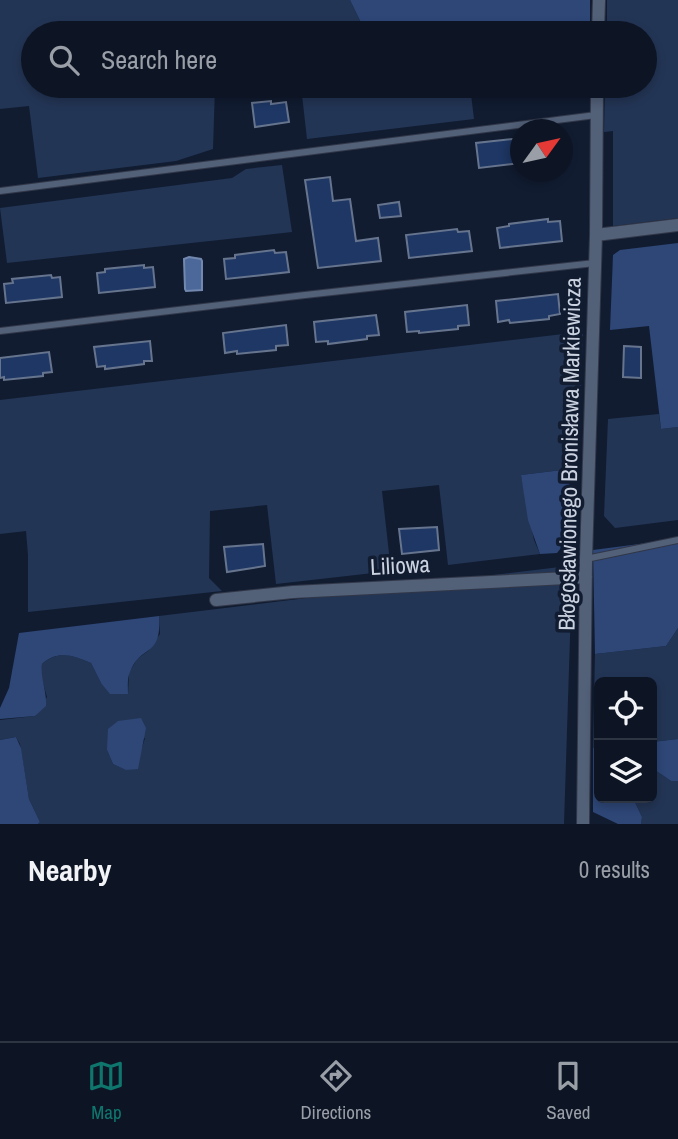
<!DOCTYPE html>
<meta charset="utf-8">
<style>
:root{--surface:#0d1525;--page:#161e2d;--text:#f1f3f6;--muted:#9a9fa7;--line:#2d3442;--accent:#0f766e}
body{margin:0;font-family:"Archivo Narrow",sans-serif;background:var(--page);color:var(--text)}
.controls{position:absolute;right:21px;bottom:21px;display:grid;overflow:hidden;border-radius:10px;box-shadow:0 4px 10px #0003}
.controls button{width:63px;height:63px;display:grid;place-items:center;padding:0;border:0;border-bottom:2px solid var(--line);background:var(--surface);color:var(--text);font:35px sans-serif}
.compass{position:absolute;left:510px;top:119px;width:63px;height:63px;border-radius:50%;background:var(--surface);box-shadow:0 4px 10px #0003;rotate:57deg}
.list{margin:0;padding:0;list-style:none}
h2{display:flex;justify-content:space-between;align-items:center;height:91px;margin:0;padding:0 28px;font-size:30px}
h2 small{font-size:23px;font-weight:400;color:var(--muted)}
.icon{flex:none;width:38px;height:38px;fill:none;stroke:currentColor;stroke-width:2;stroke-linecap:round;stroke-linejoin:round}
.map{position:relative;flex:none;width:678px;height:824px;overflow:hidden}
.search{position:absolute;background:var(--surface);box-shadow:0 4px 10px #0003;left:21px;right:21px;top:21px;height:77px;display:flex;align-items:center;gap:18px;box-sizing:border-box;padding:0 24px;border-radius:38px;color:var(--muted);font-size:26px}
.sheet{height:217px;background:var(--surface)}
nav{display:flex;justify-content:space-around;align-items:center;box-sizing:border-box;height:98px;border-top:2px solid var(--line);background:var(--surface);font-size:19px;color:var(--muted)}
nav a{display:grid;justify-items:center;gap:4px}
nav .on{color:var(--accent)}
.map>svg:first-child{display:block}
.green{fill:#233555;fill-rule:evenodd}
.forest{fill:#2e4777}
.water{fill:#4c689a;stroke:#7288af;stroke-width:2}
.building{fill:#1e3765;stroke:#66748d;stroke-width:2}
.lines{fill:none;stroke-linecap:round;stroke-linejoin:round}
.service-casing{stroke:#313748;stroke-width:8}
.minor-casing{stroke:#313748;stroke-width:14}
.service{stroke:#526078;stroke-width:6}
.minor{stroke:#526078;stroke-width:12}
.labels{text-anchor:middle;dominant-baseline:central;stroke-width:7;stroke-linejoin:round;paint-order:stroke}
.street-label{font-size:23px;fill:#cad2e0;stroke:#111c31}
</style>
<div class="map">
<svg width="678" height="824" viewBox="0 0 678 824">
<rect width="100%" height="100%" fill="#111c31"/>
<path class="green" d="M 0,0 L 350,0 L 366,33 L 33,33 L 33,86 L 215,86 L 213,149 L 176,161 L 38,178 L 29,106 L 0,109 Z
M 607,0 L 678,0 L 678,218 L 613,226 L 613,131 L 604,132 L 605,86 L 645,86 L 645,33 L 607,33 Z
M 301,86 L 470,86 L 474,119 L 307,139 Z
M 282,165 L 292,232 L 7,263 L 0,208 L 232,178 L 246,169 Z
M 572,333 L 583,334 L 578,468 L 521,475 L 534,540 L 540,554 L 448,565 L 439,485 L 382,491 L 391,571 L 276,584 L 267,505 L 210,511 L 209,578 L 222,591 L 28,612 L 28,555 L 26,531 L 0,534 L 0,400 Z
M 659,414 L 661,429 L 678,427 L 678,520 L 615,528 L 604,516 L 608,419 Z
M 560,567 L 572,575 L 564,824 L 38,824 L 40,822 L 29,799 L 20,744 L 16,737 L 0,740 L 0,720 L 35,716 L 47,697 L 40,673 L 42,664 C 58,650 73,655 91,663 L 101,683 L 128,694 L 129,673 L 137,659 L 148,651 L 160,634 L 159,616 ZM 145,738 L 137,764 L 127,770 L 113,764 L 107,750 Z
M 678,628 L 678,739 L 652,742 L 652,682 L 599,682 L 599,748 L 593,748 L 595,654 L 666,646 Z
M 652,768 L 671,781 L 678,781 L 678,824 L 641,824 L 642,817 L 633,798 L 652,798 Z"/>
<path class="forest" d="M 350,0 L 590,0 L 590,33 L 366,33 Z
M 678,243 L 678,427 L 661,429 L 649,326 L 610,330 L 613,255 L 620,250 Z
M 570,469 L 568,539 L 557,553 L 540,554 L 528,520 L 521,475 Z
M 678,539 L 678,628 L 666,646 L 595,654 L 593,550 Z
M 159,616 C 162,659 141,643 130,672 C 127,678 128,687 128,694 L 110,694 L 101,683 L 91,663 C 73,655 57,650 42,664 C 40,678 47,691 46,706 L 35,716 L 0,719 L 0,708 L 9,688 L 19,633 Z
M 141,718 L 146,728 L 138,769 L 126,770 L 113,764 L 107,750 L 108,729 L 118,721 Z
M 16,737 L 21,748 L 29,799 L 40,822 L 38,824 L 0,824 L 0,740 Z
M 678,739 L 678,781 L 671,781 L 652,768 L 652,742 Z
M 593,748 L 599,748 L 599,798 L 633,798 L 642,817 L 641,824 L 618,824 L 593,812 Z"/>
<path class="water" d="M 189,257 L 201,259 L 202,261 L 202,290 L 186,291 L 185,289 L 184,259 Z"/>
<path class="building" d="M 271,101 L 271,104 L 286,102 L 289,122 L 255,127 L 252,103 Z
M 521,138 L 521,163 L 479,168 L 476,143 Z
M 330,177 L 333,201 L 350,199 L 356,241 L 378,238 L 381,261 L 318,268 L 305,180 Z
M 399,202 L 401,216 L 380,218 L 378,205 Z
M 548,219 L 548,222 L 560,221 L 562,241 L 500,248 L 497,228 L 509,226 L 509,224 Z
M 457,229 L 458,232 L 469,231 L 472,251 L 409,258 L 406,235 Z
M 274,250 L 275,253 L 286,252 L 289,272 L 226,279 L 224,259 L 235,258 L 235,255 Z
M 144,265 L 144,268 L 153,267 L 155,287 L 99,293 L 97,273 L 105,272 L 105,269 Z
M 51,275 L 52,278 L 60,277 L 62,297 L 6,303 L 4,284 L 13,283 L 12,279 Z
M 558,294 L 560,314 L 549,316 L 549,319 L 510,323 L 509,320 L 498,322 L 496,301 Z
M 467,305 L 469,325 L 458,326 L 458,329 L 419,333 L 419,331 L 407,332 L 405,312 Z
M 376,315 L 379,335 L 367,336 L 367,339 L 328,344 L 328,341 L 316,342 L 314,322 Z
M 286,325 L 288,345 L 276,346 L 276,350 L 237,354 L 237,351 L 225,353 L 223,333 Z
M 150,341 L 152,361 L 144,361 L 144,364 L 105,369 L 105,366 L 97,367 L 94,347 Z
M 624,346 L 641,347 L 641,378 L 623,377 Z
M 49,352 L 52,372 L 43,373 L 43,376 L 4,380 L 4,377 L 0,378 L 0,358 Z
M 437,527 L 439,550 L 402,554 L 399,529 Z
M 263,544 L 265,566 L 227,572 L 224,547 Z"/>
<g class="lines">
<defs>
<path id="service" d="M 0,191 L 596,115
M 0,331 L 305,295 L 595,263
M 586,559 L 678,540"/>
<path id="minor" d="M 598,33 L 599,0
M 596,235 L 678,225
M 216,600 L 293,592 L 586,577
M 583,824 L 586,559 L 596,235 L 597,86"/>
</defs>
<use href="#service" class="service-casing"/>
<use href="#minor" class="minor-casing"/>
<use href="#service" class="service"/>
<use href="#minor" class="minor"/>
</g>
<g class="labels">
<g class="street-label">
<text transform="translate(569 454) rotate(-89)">Błogosławionego Bronisława Markiewicza</text>
<text transform="translate(400 565) rotate(-3)">Liliowa</text>
</g>
</g>
</svg>
<div class="controls">
<button><svg class="icon" aria-label="locate" viewBox="0 0 24 24"><circle cx="12" cy="12" r="6"/><path d="M12 2v4M12 18v4M2 12h4M18 12h4"/></svg></button>
<button><svg class="icon" aria-label="layers" viewBox="0 0 24 24"><path d="M12 4l9 5-9 5-9-5zM3 14l9 5 9-5"/></svg></button>
</div>
<svg class="compass" viewBox="-18 -18 36 36"><path d="M0-13l5 13h-10z" fill="#e53935"/><path d="M0 13l5-13h-10z" fill="#9a9fa7"/></svg>
<div class="search"><svg class="icon" aria-label="search" viewBox="0 0 24 24"><circle cx="10" cy="10" r="6"/><path d="M15 15l6 6"/></svg>Search here</div>
</div>
<section class="sheet">
<h2>Nearby<small>0 results</small></h2>
<ul class="list">
</ul>
</section>
<nav>
<a class="on"><svg class="icon" aria-label="map" viewBox="0 0 24 24"><path d="M3 6l6-2 6 2 6-2v14l-6 2-6-2-6 2zM9 4v14M15 6v14"/></svg>Map</a>
<a><svg class="icon" aria-label="directions" viewBox="0 0 24 24"><path d="M12 3l9 9-9 9-9-9zM9 14v-3h6M13 9l2 2-2 2"/></svg>Directions</a>
<a><svg class="icon" aria-label="saved" viewBox="0 0 24 24"><path d="M7 4h10v16l-5-4-5 4z"/></svg>Saved</a>
</nav>
